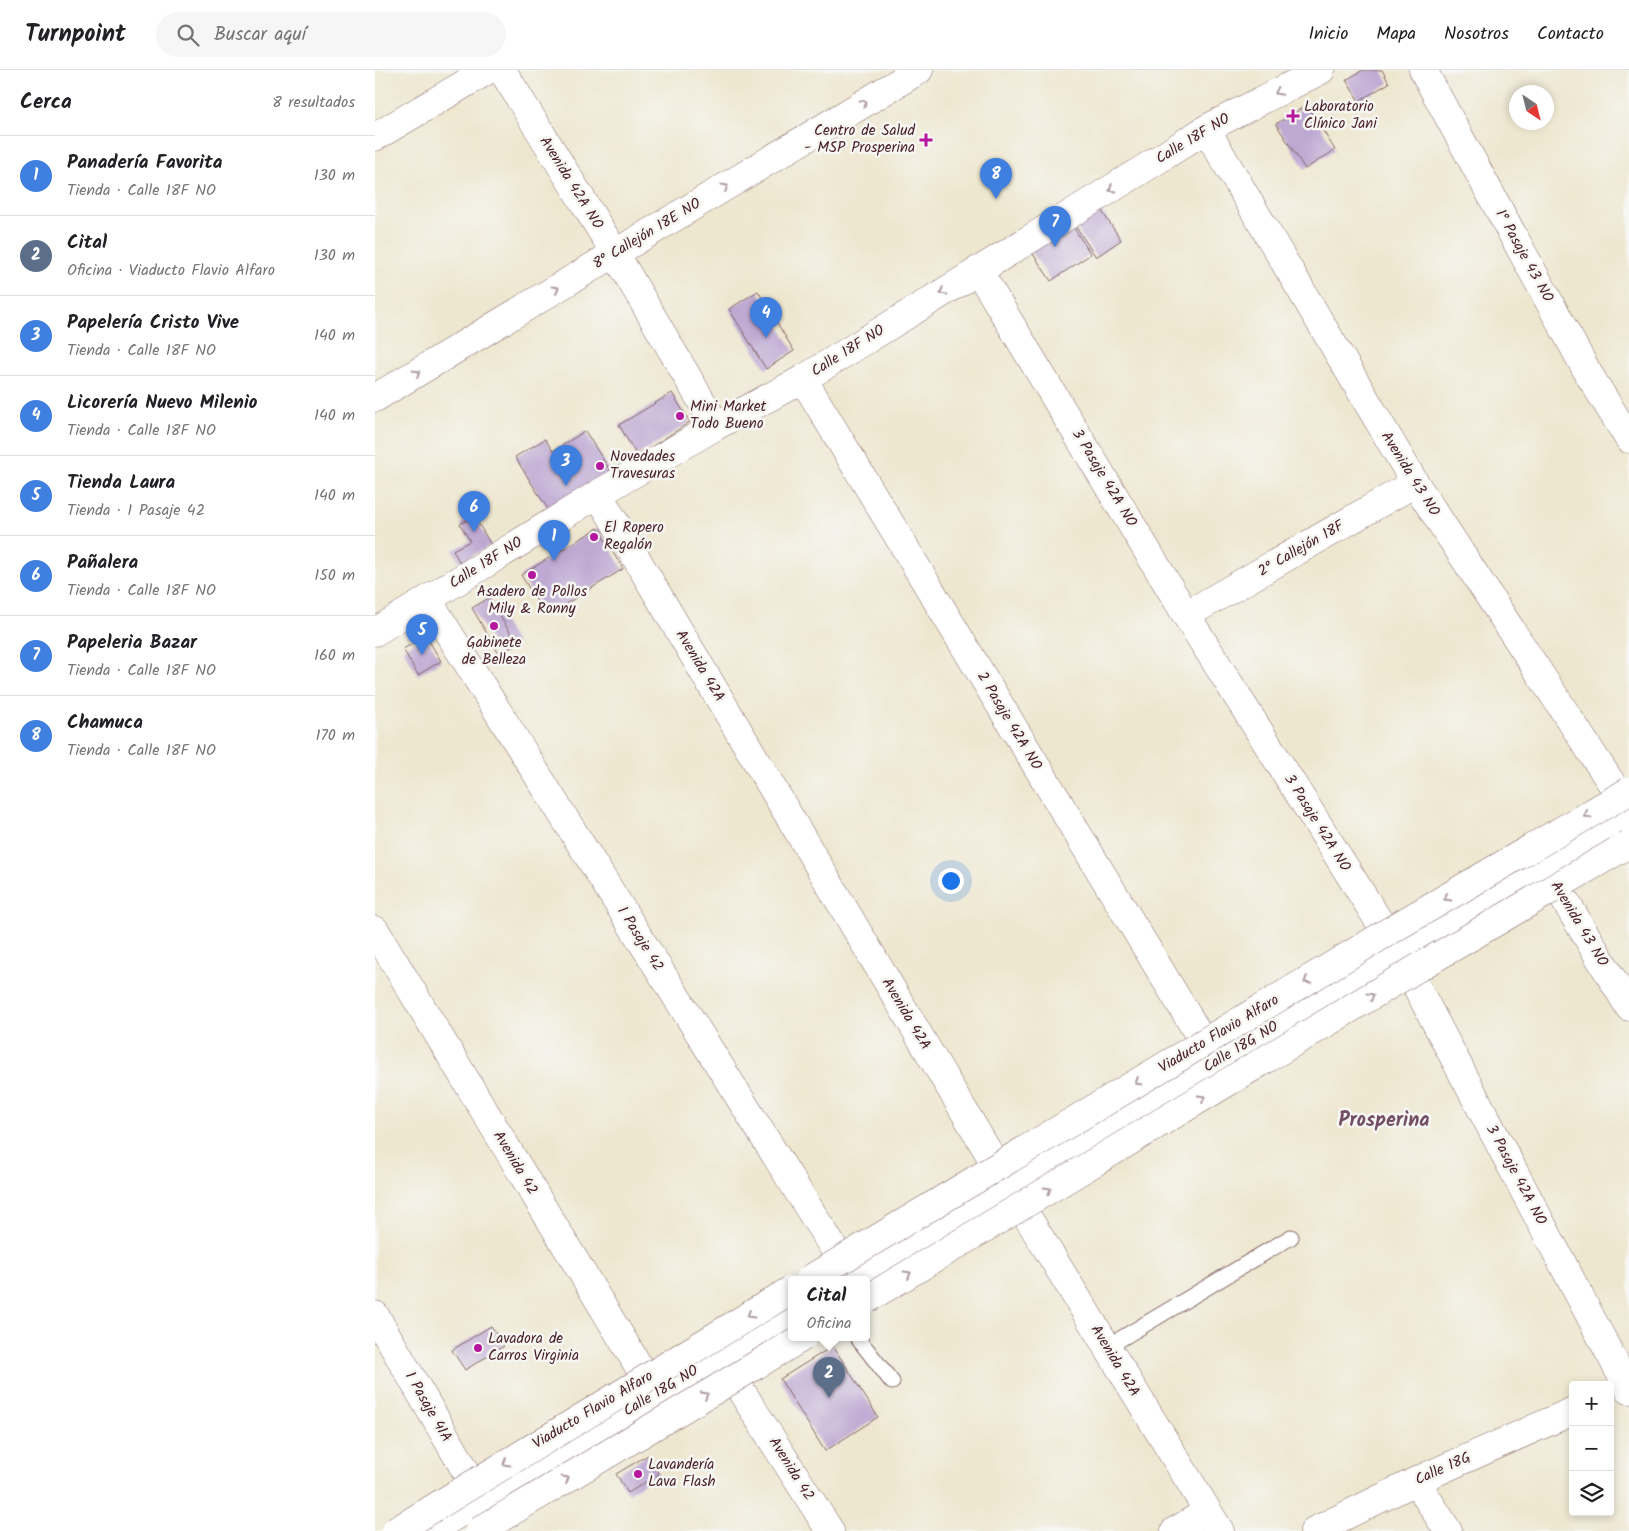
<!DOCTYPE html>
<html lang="es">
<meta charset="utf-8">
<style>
:root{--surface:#fff;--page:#f6f6f6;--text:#202124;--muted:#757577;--line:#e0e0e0;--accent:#2563eb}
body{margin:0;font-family:Kalam,sans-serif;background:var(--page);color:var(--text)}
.controls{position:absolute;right:15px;bottom:15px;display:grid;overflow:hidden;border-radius:5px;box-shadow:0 2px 8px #0003}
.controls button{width:45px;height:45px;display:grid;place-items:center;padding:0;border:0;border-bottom:1px solid var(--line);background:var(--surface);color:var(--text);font:25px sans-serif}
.compass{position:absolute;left:1134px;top:15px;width:45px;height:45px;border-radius:50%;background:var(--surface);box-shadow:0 2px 8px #0003;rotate:145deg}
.you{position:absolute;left:575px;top:810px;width:18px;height:18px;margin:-12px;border:4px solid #fff;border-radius:50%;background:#1a73e8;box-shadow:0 0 0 8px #1a73e833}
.badge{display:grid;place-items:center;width:32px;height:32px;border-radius:50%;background:var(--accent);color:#fff;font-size:16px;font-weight:700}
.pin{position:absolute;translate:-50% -41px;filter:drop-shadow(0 1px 2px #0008)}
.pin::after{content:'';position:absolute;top:26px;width:18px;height:15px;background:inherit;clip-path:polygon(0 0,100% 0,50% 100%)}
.popup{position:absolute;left:413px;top:1206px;width:82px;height:65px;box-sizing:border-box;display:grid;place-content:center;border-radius:5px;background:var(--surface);filter:drop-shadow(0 1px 4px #0005);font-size:16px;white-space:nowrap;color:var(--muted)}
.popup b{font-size:19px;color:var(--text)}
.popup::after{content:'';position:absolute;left:50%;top:100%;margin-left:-10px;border:10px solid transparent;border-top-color:var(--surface)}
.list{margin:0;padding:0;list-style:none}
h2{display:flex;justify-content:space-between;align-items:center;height:65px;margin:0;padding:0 20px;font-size:21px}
h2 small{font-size:16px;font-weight:400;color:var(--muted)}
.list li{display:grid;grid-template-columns:32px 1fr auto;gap:15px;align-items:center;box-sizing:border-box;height:80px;padding:0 20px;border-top:1px solid var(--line)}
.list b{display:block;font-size:19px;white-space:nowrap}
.list p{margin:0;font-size:16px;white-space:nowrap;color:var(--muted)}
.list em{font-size:16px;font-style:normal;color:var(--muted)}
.icon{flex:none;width:28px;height:28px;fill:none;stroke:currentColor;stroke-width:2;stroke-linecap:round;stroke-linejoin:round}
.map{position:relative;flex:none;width:1254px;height:1461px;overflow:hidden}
header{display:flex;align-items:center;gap:30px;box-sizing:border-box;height:70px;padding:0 25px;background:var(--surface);border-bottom:1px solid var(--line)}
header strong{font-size:24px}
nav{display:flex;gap:28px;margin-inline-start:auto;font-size:18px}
.search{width:350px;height:45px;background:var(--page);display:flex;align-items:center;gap:12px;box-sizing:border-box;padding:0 18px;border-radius:28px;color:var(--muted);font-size:19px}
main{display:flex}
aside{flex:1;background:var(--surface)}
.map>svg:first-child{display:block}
.building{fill:#bea9d3}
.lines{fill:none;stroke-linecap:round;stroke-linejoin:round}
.service-casing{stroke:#836565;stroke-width:17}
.minor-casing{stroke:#836565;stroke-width:29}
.tertiary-casing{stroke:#836565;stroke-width:29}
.service{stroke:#fff;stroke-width:15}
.minor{stroke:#fff;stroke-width:28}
.tertiary{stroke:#fff;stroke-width:28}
.primary-bridge-casing{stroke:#836565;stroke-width:29;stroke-linecap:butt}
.primary-bridge{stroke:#fff;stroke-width:28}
.oneway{stroke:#ae9aa0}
.poi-dot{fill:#b5179e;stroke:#f6f6f2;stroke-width:2}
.labels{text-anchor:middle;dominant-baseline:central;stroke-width:5;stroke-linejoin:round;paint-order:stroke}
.poi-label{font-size:15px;fill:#4a1f2b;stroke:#f6f6f2;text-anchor:start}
.street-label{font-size:15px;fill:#4a1f2b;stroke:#f6f6f2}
.district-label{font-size:20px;font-weight:bold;fill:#734f66;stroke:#f6f6f2}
</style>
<header>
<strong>Turnpoint</strong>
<div class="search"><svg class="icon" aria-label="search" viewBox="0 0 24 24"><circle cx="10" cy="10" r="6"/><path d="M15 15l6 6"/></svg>Buscar aquí</div>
<nav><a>Inicio</a><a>Mapa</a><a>Nosotros</a><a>Contacto</a></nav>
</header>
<main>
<aside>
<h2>Cerca<small>8 resultados</small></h2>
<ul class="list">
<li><span class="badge" style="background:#3f7fe0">1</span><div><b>Panadería Favorita</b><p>Tienda · Calle 18F NO</p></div><em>130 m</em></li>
<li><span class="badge" style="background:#5c6f8a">2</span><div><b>Cital</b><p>Oficina · Viaducto Flavio Alfaro</p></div><em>130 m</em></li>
<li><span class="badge" style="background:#3f7fe0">3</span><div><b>Papelería Cristo Vive</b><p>Tienda · Calle 18F NO</p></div><em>140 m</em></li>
<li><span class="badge" style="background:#3f7fe0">4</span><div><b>Licorería Nuevo Milenio</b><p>Tienda · Calle 18F NO</p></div><em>140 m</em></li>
<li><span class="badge" style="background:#3f7fe0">5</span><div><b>Tienda Laura</b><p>Tienda · 1 Pasaje 42</p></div><em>140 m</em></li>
<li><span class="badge" style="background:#3f7fe0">6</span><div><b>Pañalera</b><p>Tienda · Calle 18F NO</p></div><em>150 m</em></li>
<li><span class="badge" style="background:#3f7fe0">7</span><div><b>Papeleria Bazar</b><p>Tienda · Calle 18F NO</p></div><em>160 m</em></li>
<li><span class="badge" style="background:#3f7fe0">8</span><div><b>Chamuca</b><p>Tienda · Calle 18F NO</p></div><em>170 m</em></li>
</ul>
</aside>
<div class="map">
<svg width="1254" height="1461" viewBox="0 0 1254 1461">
<rect width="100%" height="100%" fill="#f6f6f2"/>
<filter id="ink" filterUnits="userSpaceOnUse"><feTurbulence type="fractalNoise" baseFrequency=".02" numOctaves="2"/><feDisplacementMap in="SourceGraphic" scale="10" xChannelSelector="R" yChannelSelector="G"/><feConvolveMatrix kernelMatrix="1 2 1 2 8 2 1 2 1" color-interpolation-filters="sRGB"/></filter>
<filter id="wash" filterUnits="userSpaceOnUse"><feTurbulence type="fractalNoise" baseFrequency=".0096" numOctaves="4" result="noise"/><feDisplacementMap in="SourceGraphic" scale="20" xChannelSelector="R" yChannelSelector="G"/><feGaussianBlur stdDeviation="1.12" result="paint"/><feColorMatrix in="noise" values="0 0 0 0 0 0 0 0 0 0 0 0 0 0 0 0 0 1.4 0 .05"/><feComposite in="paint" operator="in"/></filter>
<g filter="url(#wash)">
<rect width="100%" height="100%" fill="#eee7d0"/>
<g id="blocks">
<path class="building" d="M 988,0 L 1007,0 L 1014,13 L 984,31 L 971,10 Z
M 932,35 L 960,80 L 930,99 L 901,54 Z
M 724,137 L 746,170 L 721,187 L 699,154 Z
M 694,151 L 716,184 L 676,211 L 654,178 Z
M 383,221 L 419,281 L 391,299 L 354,239 Z
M 297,323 L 315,352 L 262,386 L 244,355 Z
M 210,361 L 236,402 L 174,441 L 140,387 L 170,369 L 178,381 Z
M 99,446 L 116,475 L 85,493 L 78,480 L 95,471 L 85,454 Z
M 223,458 L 248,499 L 171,546 L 146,505 Z
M 114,528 L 142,574 L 124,584 L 97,538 Z
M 51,566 L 66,591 L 43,605 L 28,579 Z
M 116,1256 L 129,1276 L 90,1300 L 77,1280 Z
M 458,1276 L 503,1347 L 450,1381 L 405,1309 Z
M 273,1385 L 284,1404 L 253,1423 L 241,1404 Z"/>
</g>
</g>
<g filter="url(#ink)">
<use href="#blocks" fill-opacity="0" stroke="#836565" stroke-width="1"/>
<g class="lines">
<defs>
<path id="service" d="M 482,1267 L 517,1312
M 732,1277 L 916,1167"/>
<path id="minor" d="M 127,0 L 240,183 L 341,356
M 1048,0 L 1213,303 L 1254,369
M 831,59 L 1040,413 L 1254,740
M 0,67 L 113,0
M 603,200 L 811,545 L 1024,883 L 1254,1320
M 428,309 L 841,993
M 0,328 L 544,0
M 223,424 L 634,1117
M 53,530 L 478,1209
M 811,545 L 1040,413
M 0,562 L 223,424 L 341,356 L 428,309 L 778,93 L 831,59 L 946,0
M 1170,797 L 1254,937
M 0,860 L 281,1325
M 0,1245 L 110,1434
M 346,1289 L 455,1461
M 1041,1411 L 1073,1461
M 800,1461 L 832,1442
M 939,1461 L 1041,1411 L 1198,1341"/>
<path id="tertiary" d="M 634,1117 L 845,1461
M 479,1209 L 1254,747
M 55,1461 L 345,1286 L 416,1245"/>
</defs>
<use href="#service" class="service-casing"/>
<use href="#minor" class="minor-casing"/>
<use href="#tertiary" class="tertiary-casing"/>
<use href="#service" class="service"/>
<use href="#minor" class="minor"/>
<use href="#tertiary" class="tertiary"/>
<defs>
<path id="primary-bridge" d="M 435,1209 L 1028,853 L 1254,721
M 492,1229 L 1051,893 L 1254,774
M 21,1461 L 416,1220
M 104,1461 L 428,1267"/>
</defs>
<use href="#primary-bridge" class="primary-bridge-casing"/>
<use href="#primary-bridge" class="primary-bridge"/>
</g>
<defs><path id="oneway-chevron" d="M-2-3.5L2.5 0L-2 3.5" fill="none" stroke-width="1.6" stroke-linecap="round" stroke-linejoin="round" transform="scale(1.25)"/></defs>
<g class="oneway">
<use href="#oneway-chevron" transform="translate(903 22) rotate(153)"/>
<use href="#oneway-chevron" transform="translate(489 33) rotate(-31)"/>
<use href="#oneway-chevron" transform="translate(350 117) rotate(-31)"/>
<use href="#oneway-chevron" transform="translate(737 119) rotate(148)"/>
<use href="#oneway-chevron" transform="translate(181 219) rotate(-31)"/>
<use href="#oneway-chevron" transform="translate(568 222) rotate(148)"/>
<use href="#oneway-chevron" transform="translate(42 303) rotate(-31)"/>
<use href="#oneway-chevron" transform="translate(1212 745) rotate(150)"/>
<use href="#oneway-chevron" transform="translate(1072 828) rotate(150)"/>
<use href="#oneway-chevron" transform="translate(932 911) rotate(149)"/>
<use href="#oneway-chevron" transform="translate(996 926) rotate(-31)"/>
<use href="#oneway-chevron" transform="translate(763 1012) rotate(149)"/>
<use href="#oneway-chevron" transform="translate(827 1028) rotate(-31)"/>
<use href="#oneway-chevron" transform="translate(673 1120) rotate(-31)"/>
<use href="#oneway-chevron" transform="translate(533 1204) rotate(-31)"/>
<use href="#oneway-chevron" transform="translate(375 1245) rotate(149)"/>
<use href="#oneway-chevron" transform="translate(330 1325) rotate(-31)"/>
<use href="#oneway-chevron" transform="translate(131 1393) rotate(149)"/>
<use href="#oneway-chevron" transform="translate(191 1409) rotate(-31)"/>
</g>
</g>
<g class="poi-dot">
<path d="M915.5 38.5h5v5h5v5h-5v5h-5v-5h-5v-5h5z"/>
<path d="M548.5 62.5h5v5h5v5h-5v5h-5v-5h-5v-5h5z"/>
<circle cx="305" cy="346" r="5"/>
<circle cx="225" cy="396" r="5"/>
<circle cx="219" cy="467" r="5"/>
<circle cx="157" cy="505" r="5"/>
<circle cx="119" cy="556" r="5"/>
<circle cx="103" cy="1278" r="5"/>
<circle cx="263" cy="1404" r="5"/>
</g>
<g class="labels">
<g class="poi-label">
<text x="929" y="37">Laboratorio<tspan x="929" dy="17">Clínico Jani</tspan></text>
<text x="540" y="61" text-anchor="end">Centro de Salud<tspan x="540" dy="17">- MSP Prosperina</tspan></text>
<text x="315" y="337">Mini Market<tspan x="315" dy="17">Todo Bueno</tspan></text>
<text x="235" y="387">Novedades<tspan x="235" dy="17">Travesuras</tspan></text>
<text x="229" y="458">El Ropero<tspan x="229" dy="17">Regalón</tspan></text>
<text x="157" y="522" text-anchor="middle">Asadero de Pollos<tspan x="157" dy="17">Mily &amp; Ronny</tspan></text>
<text x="119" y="573" text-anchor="middle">Gabinete<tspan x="119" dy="17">de Belleza</tspan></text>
<text x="113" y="1269">Lavadora de<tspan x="113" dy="17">Carros Virginia</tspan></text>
<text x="273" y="1395">Lavandería<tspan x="273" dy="17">Lava Flash</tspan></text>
</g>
<g class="street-label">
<text transform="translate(818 69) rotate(-31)">Calle 18F NO</text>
<text transform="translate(196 113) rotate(58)">Avenida 42A NO</text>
<text transform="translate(272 164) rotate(-31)">8° Callejón 18E NO</text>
<text transform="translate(1149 186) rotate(61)">1° Pasaje 43 NO</text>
<text transform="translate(473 281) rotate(-32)">Calle 18F NO</text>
<text transform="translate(1035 404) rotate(58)">Avenida 43 NO</text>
<text transform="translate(729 408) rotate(59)">3 Pasaje 42A NO</text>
<text transform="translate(926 479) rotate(-30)">2° Callejón 18F</text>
<text transform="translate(111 493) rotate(-32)">Calle 18F NO</text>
<text transform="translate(325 596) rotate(59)">Avenida 42A</text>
<text transform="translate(634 651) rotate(59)">2 Pasaje 42A NO</text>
<text transform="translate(942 753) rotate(58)">3 Pasaje 42A NO</text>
<text transform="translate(1204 854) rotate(59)">Avenida 43 NO</text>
<text transform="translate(265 869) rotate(58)">1 Pasaje 42</text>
<text transform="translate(531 944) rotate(59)">Avenida 42A</text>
<text transform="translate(844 964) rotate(-31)">Viaducto Flavio Alfaro</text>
<text transform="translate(866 977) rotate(-31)">Calle 18G NO</text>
<text transform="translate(140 1093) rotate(59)">Avenida 42</text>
<text transform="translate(1141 1105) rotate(62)">3 Pasaje 42A NO</text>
<text transform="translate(740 1291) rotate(59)">Avenida 42A</text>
<text transform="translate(286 1321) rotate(-31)">Calle 18G NO</text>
<text transform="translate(53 1337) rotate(60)">1 Pasaje 41A</text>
<text transform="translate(218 1340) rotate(-31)">Viaducto Flavio Alfaro</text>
<text transform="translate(416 1399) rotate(58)">Avenida 42</text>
<text transform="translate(1068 1399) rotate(-24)">Calle 18G</text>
</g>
<g class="district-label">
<text x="1009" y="1051">Prosperina</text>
</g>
</g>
</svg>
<div class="controls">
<button>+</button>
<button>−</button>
<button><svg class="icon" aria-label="layers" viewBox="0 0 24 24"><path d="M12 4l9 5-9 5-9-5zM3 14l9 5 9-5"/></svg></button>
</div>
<svg class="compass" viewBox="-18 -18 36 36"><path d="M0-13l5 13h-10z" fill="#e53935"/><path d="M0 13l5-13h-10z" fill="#757577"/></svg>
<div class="you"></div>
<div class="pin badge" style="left:179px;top:491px;background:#3f7fe0">1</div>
<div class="pin badge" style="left:454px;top:1328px;background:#5c6f8a">2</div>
<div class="popup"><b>Cital</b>Oficina</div>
<div class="pin badge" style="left:191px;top:416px;background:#3f7fe0">3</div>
<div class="pin badge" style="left:391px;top:268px;background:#3f7fe0">4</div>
<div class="pin badge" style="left:47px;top:585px;background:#3f7fe0">5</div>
<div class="pin badge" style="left:99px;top:462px;background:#3f7fe0">6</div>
<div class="pin badge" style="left:680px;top:177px;background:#3f7fe0">7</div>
<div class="pin badge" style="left:621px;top:129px;background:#3f7fe0">8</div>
</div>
</main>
